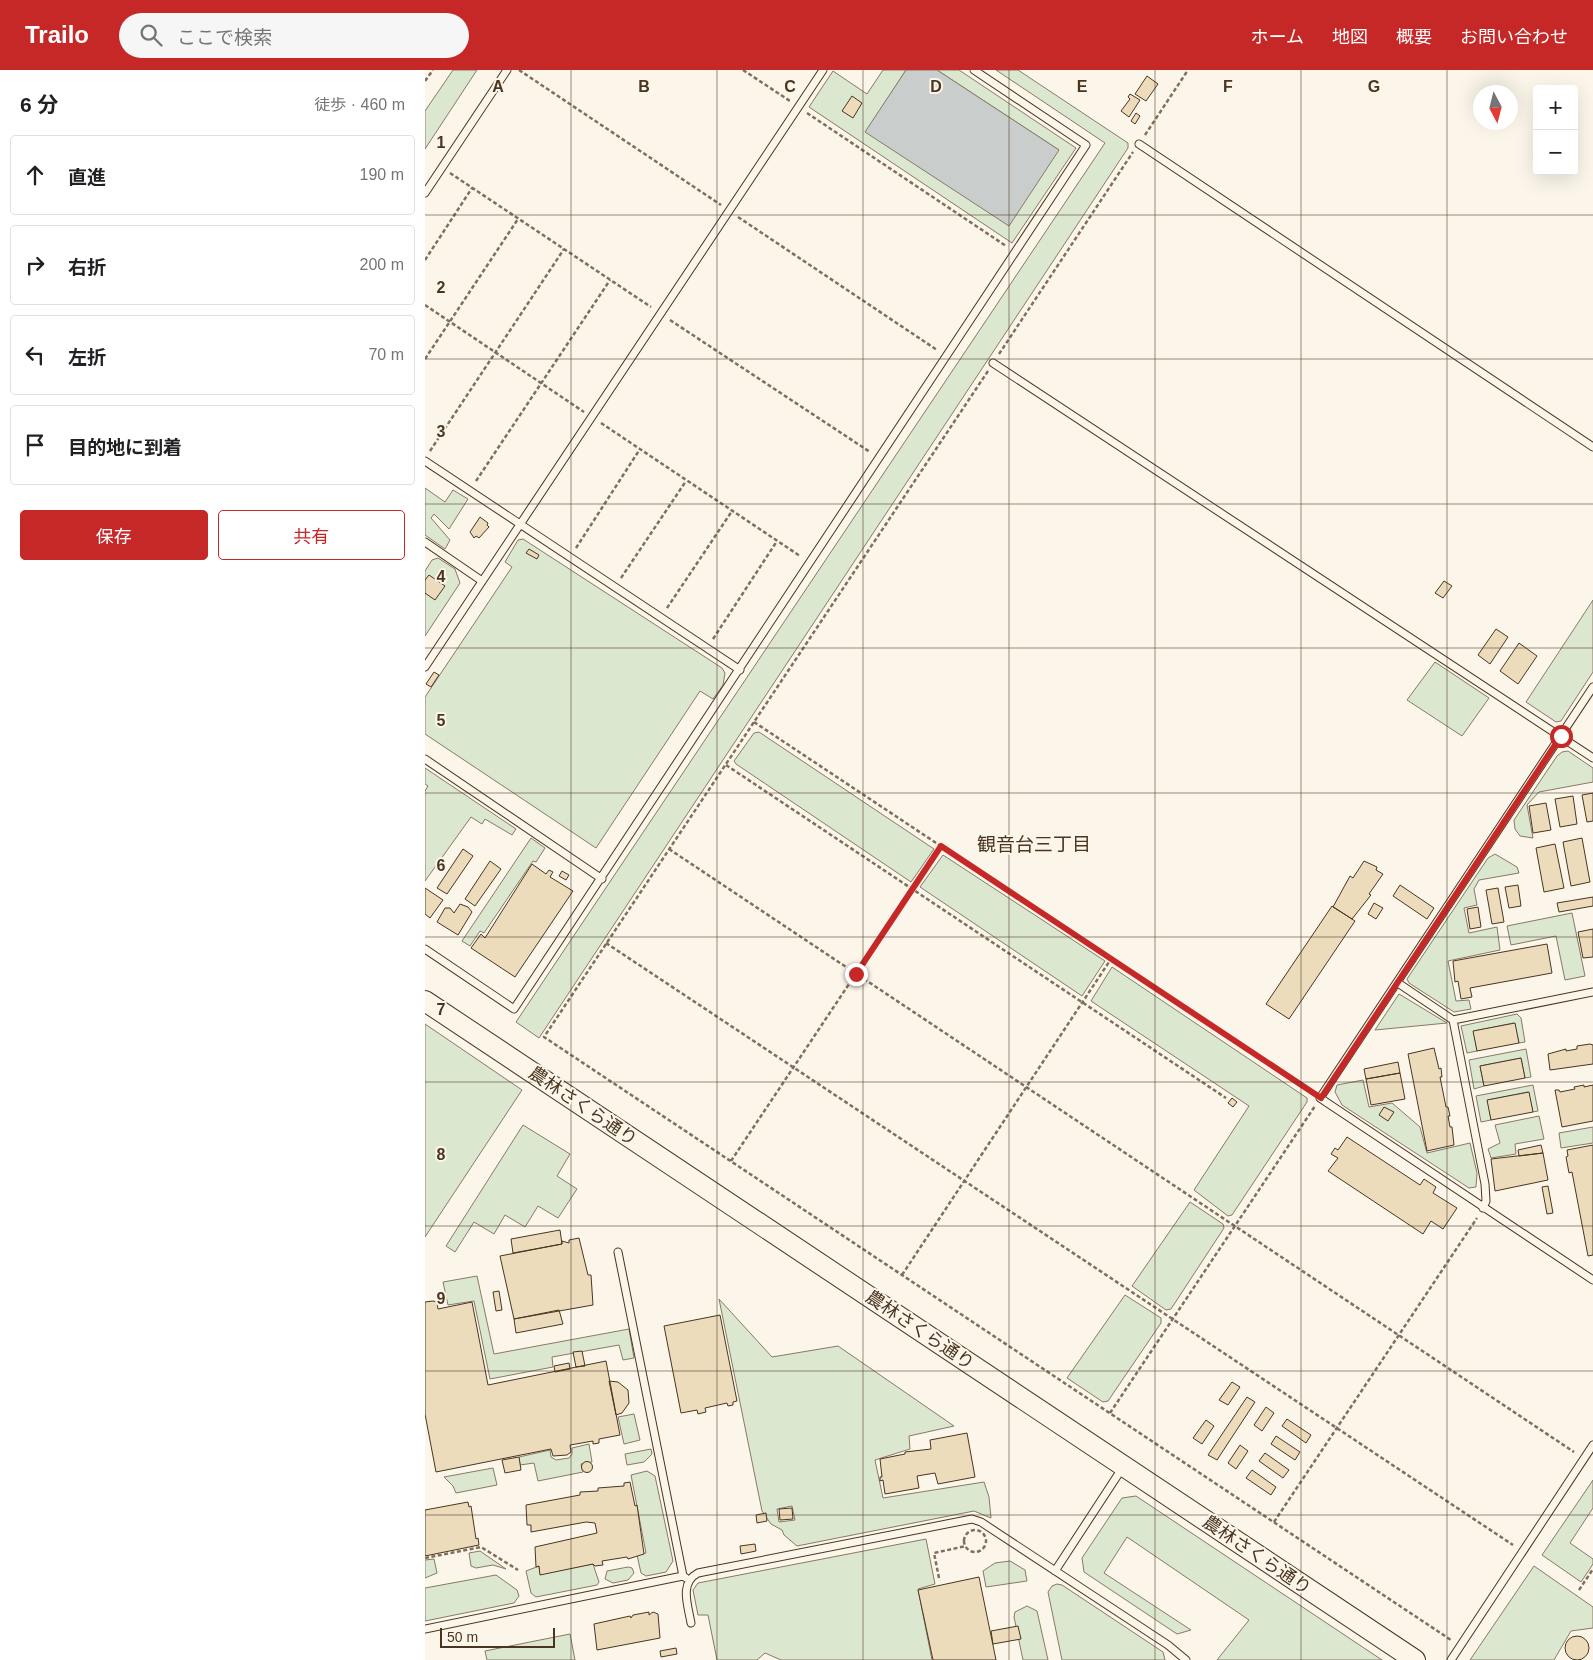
<!DOCTYPE html>
<html lang="ja">
<meta charset="utf-8">
<style>
:root{--surface:#fff;--page:#f6f6f6;--text:#202124;--muted:#757577;--line:#e0e0e0;--accent:#c62828}
body{margin:0;font-family:Arial,"Noto Sans JP",sans-serif;background:var(--page);color:var(--text)}
.controls{position:absolute;right:15px;top:15px;display:grid;overflow:hidden;border-radius:5px;box-shadow:0 5px 20px #0002}
.controls button{width:45px;height:45px;display:grid;place-items:center;padding:0;border:0;border-bottom:1px solid var(--line);background:var(--surface);color:var(--text);font:25px sans-serif}
.compass{position:absolute;left:1048px;top:15px;width:45px;height:45px;border-radius:50%;background:var(--surface);box-shadow:0 5px 20px #0002;rotate:173deg}
.scale{position:absolute;left:15px;bottom:12px;width:115px;box-sizing:border-box;padding-left:5px;border:2px solid #4a3520;border-top:0;font-size:14px;line-height:18px;white-space:nowrap;color:#4a3520;-webkit-text-stroke:4px #fbf6e9;paint-order:stroke}
.stop{position:absolute;width:15px;height:15px;margin:-11px;border:4px solid #c62828;border-radius:50%;background:#fff}
.stop.end{background:#c62828;border-color:#fff;box-shadow:0 1px 5px #0008}
.list{margin:0;padding:0;list-style:none}
h2{display:flex;justify-content:space-between;align-items:center;height:65px;margin:0;padding:0 20px;font-size:21px}
h2 small{font-size:16px;font-weight:400;color:var(--muted)}
.list li{display:grid;grid-template-columns:32px 1fr auto;gap:15px;align-items:center;box-sizing:border-box;height:80px;margin:0 10px 10px;padding:0 10px;border:1px solid var(--line);border-radius:5px}
.list b{display:block;font-size:19px;white-space:nowrap}
.list em{font-size:16px;font-style:normal;color:var(--muted)}
.actions{display:flex;gap:10px;padding:15px 20px}
.actions a{flex:1;padding:11px 0;border:1px solid var(--accent);border-radius:5px;text-align:center;font-size:18px;color:var(--accent)}
.actions .main{background:var(--accent);color:#fff}
.icon{flex:none;width:28px;height:28px;fill:none;stroke:currentColor;stroke-width:2;stroke-linecap:round;stroke-linejoin:round}
.map{position:relative;flex:none;width:1168px;height:1590px;overflow:hidden}
header{display:flex;align-items:center;gap:30px;box-sizing:border-box;height:70px;padding:0 25px;background:var(--accent);color:#fff}
header strong{font-size:24px}
nav{display:flex;gap:28px;margin-inline-start:auto;font-size:18px}
.search{width:350px;height:45px;background:var(--page);display:flex;align-items:center;gap:12px;box-sizing:border-box;padding:0 18px;border-radius:28px;color:var(--muted);font-size:19px}
main{display:flex}
aside{flex:1;background:var(--surface)}
.map>svg:first-child{display:block}
.green{fill:#dce7d0;stroke:#887966;fill-rule:evenodd}
.water{fill:#c9cecd;stroke:#887966}
.building{fill:#ecdcbc;stroke:#4a3520}
.lines{fill:none;stroke-linecap:round;stroke-linejoin:round}
.lane-casing{stroke:#4a3520;stroke-width:9}
.secondary-casing{stroke:#4a3520;stroke-width:22}
.path{stroke:#7f6f5c;stroke-width:2.5;stroke-dasharray:4 2.5;stroke-linecap:butt}
.lane{stroke:#fbf6e9;stroke-width:7}
.secondary{stroke:#fbf6e9;stroke-width:20}
.route{stroke:#c62828;stroke-width:6}
.grid{fill:none;stroke:#4a3520;stroke-width:1;stroke-opacity:0.55}
.labels{text-anchor:middle;dominant-baseline:central;stroke-width:4;stroke-linejoin:round;paint-order:stroke}
.street-label{font-size:18px;fill:#4a3520;stroke:#fbf6e9}
.neighbourhood-label{font-size:19px;fill:#4a3520;stroke:#fbf6e9}
.grid-label{font-size:16px;text-anchor:middle;font-weight:bold;fill:#4a3520;stroke:#fbf6e9;stroke-width:4;stroke-linejoin:round;paint-order:stroke}
</style>
<header>
<strong>Trailo</strong>
<div class="search"><svg class="icon" aria-label="search" viewBox="0 0 24 24"><circle cx="10" cy="10" r="6"/><path d="M15 15l6 6"/></svg>ここで検索</div>
<nav><a>ホーム</a><a>地図</a><a>概要</a><a>お問い合わせ</a></nav>
</header>
<main>
<aside>
<h2>6 分<small>徒歩 · 460 m</small></h2>
<ul class="list">
<li><svg class="icon" aria-label="ahead" viewBox="0 0 24 24"><path d="M12 20V5M6 11l6-6 6 6"/></svg><div><b>直進</b></div><em>190 m</em></li>
<li><svg class="icon" aria-label="right" viewBox="0 0 24 24"><path d="M7 20v-9h11M14 6l5 5-5 5"/></svg><div><b>右折</b></div><em>200 m</em></li>
<li><svg class="icon" aria-label="left" viewBox="0 0 24 24"><path d="M17 20v-9H6M10 6l-5 5 5 5"/></svg><div><b>左折</b></div><em>70 m</em></li>
<li><svg class="icon" aria-label="arrive" viewBox="0 0 24 24"><path d="M6 21V4h12l-3 4 3 4H6"/></svg><div><b>目的地に到着</b></div></li>
</ul>
<div class="actions"><a class="main">保存</a><a>共有</a></div>
</aside>
<div class="map">
<svg width="1168" height="1590" viewBox="0 0 1168 1590">
<rect width="100%" height="100%" fill="#fbf6e9"/>
<path class="green" d="M 28,0 L 52,0 L 0,79 L 0,41 Z
M 458,0 L 481,0 L 441,62 L 634,80 L 512,0 L 534,0 L 651,78 L 587,173 L 384,37 L 408,1 L 442,24 Z
M 571,0 L 593,0 L 703,73 L 703,78 L 114,968 L 91,952 L 680,73 Z
M 0,418 L 20,432 L 28,420 L 43,429 L 24,459 L 9,444 L 6,448 L 25,470 L 20,479 L 0,465 Z
M 98,469 L 297,598 L 300,603 L 298,615 L 288,629 L 275,621 L 171,778 L 0,664 L 0,627 L 87,497 L 80,492 L 93,470 Z
M 13,488 L 30,499 L 35,513 L 0,566 L 0,501 L 7,490 Z
M 1168,530 L 1168,602 L 1136,651 L 1131,652 L 1101,632 Z
M 1010,592 L 1064,628 L 1037,666 L 982,630 Z
M 334,662 L 509,779 L 486,812 L 311,694 L 309,691 L 329,663 Z
M 1143,681 L 1168,698 L 1168,712 L 1114,722 L 1102,735 L 1108,768 L 1095,766 L 1090,759 L 1089,750 L 1132,686 L 1137,682 Z
M 0,698 L 91,759 L 87,765 L 60,749 L 57,754 L 46,747 L 0,811 L 0,721 L 3,716 L 0,714 Z
M 106,768 L 120,778 L 111,792 L 108,791 L 59,863 L 55,861 L 45,876 L 37,871 Z
M 1070,784 L 1092,797 L 1094,803 L 1054,810 L 1049,819 L 1052,835 L 1039,838 L 1044,863 L 1072,857 L 1075,880 L 1023,891 L 1031,931 L 1044,930 L 1046,939 L 1029,942 L 984,913 L 982,909 L 1063,788 Z
M 518,785 L 680,891 L 657,926 L 495,817 Z
M 1147,843 L 1160,906 L 1140,910 L 1131,866 L 1086,875 L 1082,856 Z
M 687,897 L 882,1028 L 882,1032 L 807,1145 L 803,1146 L 769,1120 L 824,1036 L 666,931 Z
M 974,924 L 1022,953 L 950,960 Z
M 1092,944 L 1096,948 L 1100,972 L 1094,973 L 1089,953 L 1049,961 L 1052,981 L 1042,983 L 1036,956 Z
M 0,954 L 97,1020 L 0,1167 Z
M 1101,979 L 1106,1007 L 1100,1008 L 1096,988 L 1055,996 L 1059,1016 L 1049,1019 L 1044,990 Z
M 938,1010 L 944,1037 L 967,1033 L 995,1057 L 1002,1083 L 1045,1073 L 1052,1103 L 1051,1117 L 1044,1118 L 917,1035 L 910,1022 L 912,1015 Z
M 1108,1015 L 1113,1041 L 1108,1042 L 1103,1022 L 1063,1030 L 1066,1050 L 1056,1052 L 1051,1026 Z
M 1114,1046 L 1119,1069 L 1090,1074 L 1091,1084 L 1066,1088 L 1063,1079 L 1075,1073 L 1070,1055 Z
M 98,1055 L 145,1084 L 132,1106 L 152,1119 L 133,1148 L 113,1136 L 100,1157 L 80,1145 L 69,1164 L 49,1152 L 30,1182 L 21,1176 Z
M 1168,1057 L 1168,1073 L 1136,1078 L 1134,1063 Z
M 765,1132 L 798,1154 L 799,1158 L 746,1239 L 741,1240 L 707,1216 Z
M 52,1206 L 69,1284 L 204,1259 L 209,1288 L 198,1290 L 194,1275 L 127,1287 L 128,1297 L 65,1309 L 49,1231 L 23,1235 L 18,1212 Z
M 700,1225 L 736,1248 L 736,1253 L 683,1331 L 678,1332 L 642,1308 Z
M 294,1229 L 347,1287 L 413,1276 L 529,1356 L 484,1366 L 485,1379 L 450,1390 L 458,1428 L 559,1412 L 564,1427 L 566,1448 L 549,1441 L 372,1476 L 359,1465 L 357,1460 L 346,1454 L 337,1441 ZM 367,1436 L 370,1450 L 354,1452 L 352,1439 Z
M 209,1344 L 215,1370 L 199,1374 L 193,1347 Z
M 164,1374 L 167,1392 L 156,1394 L 158,1402 L 113,1411 L 109,1393 L 95,1395 L 94,1387 L 125,1380 L 126,1387 L 131,1390 L 144,1388 L 147,1384 L 147,1378 Z
M 226,1379 L 227,1384 L 219,1392 L 202,1395 L 200,1384 Z
M 68,1398 L 72,1415 L 31,1423 L 28,1416 L 19,1407 Z
M 222,1401 L 230,1406 L 248,1491 L 241,1502 L 221,1506 L 216,1503 L 212,1485 L 221,1483 L 206,1405 Z
M 1168,1410 L 1168,1438 L 1145,1473 L 1168,1489 L 1168,1494 L 1156,1512 L 1117,1485 Z
M 711,1426 L 957,1590 L 792,1590 L 824,1550 L 702,1467 L 679,1503 L 766,1560 L 752,1564 L 659,1502 L 657,1488 L 697,1428 Z
M 501,1469 L 510,1514 L 493,1519 L 507,1590 L 356,1590 L 340,1583 L 332,1590 L 292,1590 L 283,1545 L 273,1545 L 268,1520 L 273,1513 Z
M 55,1481 L 81,1499 L 68,1495 L 51,1498 L 46,1496 L 44,1483 Z
M 9,1489 L 12,1503 L 0,1508 L 0,1490 Z
M 585,1491 L 600,1500 L 602,1511 L 561,1517 L 558,1501 L 570,1493 Z
M 168,1494 L 174,1512 L 172,1515 L 111,1527 L 106,1523 L 101,1501 L 114,1496 L 115,1504 Z
M 1109,1496 L 1168,1537 L 1168,1558 L 1146,1561 L 1129,1590 L 1045,1590 Z
M 203,1497 L 207,1498 L 209,1503 L 203,1510 L 188,1513 L 180,1509 L 182,1501 Z
M 71,1505 L 92,1520 L 94,1526 L 89,1533 L 0,1551 L 0,1518 Z
M 632,1514 L 637,1515 L 738,1582 L 740,1590 L 637,1590 L 623,1522 L 627,1516 Z
M 602,1536 L 612,1541 L 623,1590 L 598,1590 L 589,1547 L 590,1542 Z
M 145,1564 L 150,1590 L 62,1590 L 60,1581 Z"/>
<path class="water" d="M 481,0 L 512,0 L 634,80 L 584,156 L 440,62 Z"/>
<path class="building" d="M 722,6 L 733,14 L 721,31 L 710,24 Z
M 705,24 L 715,30 L 704,47 L 696,41 L 705,29 L 703,27 Z
M 427,26 L 437,33 L 428,48 L 417,41 Z
M 711,43 L 715,46 L 710,54 L 706,51 Z
M 55,447 L 63,453 L 62,455 L 64,457 L 54,468 L 51,466 L 49,468 L 45,462 Z
M 104,479 L 114,485 L 112,489 L 101,483 Z
M 4,505 L 20,516 L 10,530 L 0,523 L 0,510 Z
M 1019,511 L 1027,516 L 1018,528 L 1010,523 Z
M 1071,559 L 1083,567 L 1065,594 L 1053,585 Z
M 1094,573 L 1112,586 L 1093,614 L 1075,601 Z
M 9,602 L 14,605 L 6,617 L 1,614 Z
M 1168,723 L 1168,751 L 1162,752 L 1157,725 Z
M 1148,726 L 1152,754 L 1135,757 L 1130,729 Z
M 1121,733 L 1126,760 L 1108,763 L 1104,736 Z
M 1157,768 L 1165,812 L 1146,816 L 1138,772 Z
M 1130,774 L 1139,818 L 1119,822 L 1111,778 Z
M 38,779 L 48,786 L 22,824 L 12,818 Z
M 65,791 L 76,799 L 50,836 L 40,829 Z
M 939,791 L 952,797 L 951,800 L 958,804 L 944,824 L 946,825 L 927,849 L 908,837 L 925,806 L 928,808 Z
M 107,794 L 121,804 L 124,800 L 128,802 L 125,807 L 148,821 L 90,907 L 46,878 L 56,864 L 60,868 Z
M 137,801 L 144,805 L 141,810 L 134,806 Z
M 975,815 L 1009,838 L 1002,849 L 968,826 Z
M 1093,815 L 1096,836 L 1084,838 L 1080,817 Z
M 0,818 L 18,830 L 5,848 L 0,844 Z
M 1073,818 L 1079,852 L 1067,854 L 1061,820 Z
M 1168,827 L 1168,836 L 1134,842 L 1132,833 Z
M 949,833 L 958,838 L 951,849 L 943,844 Z
M 35,834 L 43,837 L 47,842 L 33,865 L 12,852 L 20,838 L 25,838 L 29,843 Z
M 907,836 L 930,851 L 864,949 L 841,934 Z
M 1053,837 L 1056,857 L 1045,859 L 1042,839 Z
M 1168,859 L 1168,887 L 1158,888 L 1153,862 Z
M 1122,874 L 1127,903 L 1045,918 L 1047,927 L 1036,929 L 1033,911 L 1030,912 L 1028,891 Z
M 1090,953 L 1094,973 L 1052,981 L 1048,961 Z
M 1165,974 L 1168,975 L 1168,994 L 1125,1000 L 1123,984 L 1141,979 L 1141,981 L 1152,979 L 1152,976 Z
M 1009,978 L 1014,999 L 1016,998 L 1017,1007 L 1015,1007 L 1021,1037 L 1023,1037 L 1025,1046 L 1023,1046 L 1025,1057 L 1027,1057 L 1029,1075 L 1002,1081 L 983,984 Z
M 1096,988 L 1100,1008 L 1059,1016 L 1055,996 Z
M 973,992 L 975,1003 L 941,1009 L 939,999 Z
M 975,1003 L 980,1029 L 946,1035 L 941,1009 Z
M 1159,1015 L 1159,1017 L 1168,1015 L 1168,1051 L 1137,1057 L 1130,1020 L 1134,1020 L 1135,1022 L 1150,1019 L 1149,1017 Z
M 1104,1022 L 1108,1042 L 1066,1050 L 1062,1030 Z
M 807,1028 L 812,1032 L 808,1037 L 803,1033 Z
M 959,1037 L 969,1042 L 963,1051 L 954,1045 Z
M 922,1067 L 995,1115 L 999,1109 L 1011,1117 L 1008,1123 L 1032,1138 L 1018,1159 L 1006,1151 L 998,1164 L 903,1101 L 913,1088 L 906,1084 L 910,1078 L 913,1080 Z
M 1116,1075 L 1118,1083 L 1094,1086 L 1093,1080 Z
M 1168,1075 L 1168,1185 L 1163,1186 L 1147,1102 L 1144,1103 L 1141,1087 L 1143,1086 L 1142,1080 Z
M 1118,1083 L 1123,1110 L 1070,1121 L 1066,1089 Z
M 1123,1116 L 1128,1143 L 1122,1144 L 1117,1117 Z
M 135,1160 L 137,1174 L 88,1183 L 86,1169 Z
M 154,1168 L 163,1205 L 166,1205 L 168,1235 L 89,1249 L 75,1186 L 137,1174 L 137,1171 L 144,1173 L 144,1170 Z
M 74,1221 L 77,1240 L 71,1241 L 68,1222 Z
M 8,1231 L 12,1232 L 13,1239 L 47,1232 L 63,1315 L 181,1291 L 195,1365 L 174,1369 L 174,1373 L 168,1374 L 168,1371 L 145,1375 L 146,1382 L 142,1385 L 128,1386 L 126,1379 L 11,1402 L 0,1344 L 0,1232 Z
M 134,1240 L 138,1254 L 91,1263 L 89,1249 Z
M 295,1245 L 312,1331 L 308,1332 L 308,1335 L 303,1336 L 302,1333 L 280,1338 L 281,1342 L 273,1344 L 272,1340 L 256,1343 L 239,1256 Z
M 157,1281 L 160,1296 L 151,1297 L 148,1282 Z
M 144,1293 L 145,1299 L 130,1302 L 129,1296 Z
M 184,1311 L 193,1312 L 203,1320 L 204,1333 L 197,1343 L 191,1345 Z
M 807,1312 L 815,1317 L 803,1335 L 794,1330 Z
M 822,1327 L 830,1332 L 792,1390 L 783,1385 Z
M 841,1337 L 849,1343 L 837,1361 L 829,1355 Z
M 862,1349 L 886,1365 L 881,1373 L 857,1356 Z
M 781,1350 L 789,1356 L 777,1374 L 768,1368 Z
M 542,1363 L 550,1407 L 513,1414 L 510,1403 L 492,1406 L 494,1418 L 460,1424 L 458,1410 L 455,1411 L 455,1407 L 457,1407 L 455,1389 L 480,1384 L 480,1382 L 506,1379 L 505,1370 Z
M 851,1366 L 875,1382 L 870,1390 L 846,1374 Z
M 815,1375 L 823,1381 L 811,1399 L 803,1393 Z
M 840,1383 L 864,1400 L 858,1408 L 834,1391 Z
M 94,1387 L 96,1400 L 80,1403 L 77,1390 Z
M156.5 1397a5.5 5.5 0 1 1 11 0a5.5 5.5 0 1 1-11 0Z
M 827,1400 L 851,1417 L 846,1425 L 821,1408 Z
M 205,1412 L 210,1436 L 212,1435 L 219,1484 L 203,1489 L 202,1487 L 177,1491 L 178,1495 L 170,1496 L 168,1494 L 115,1505 L 114,1496 L 111,1497 L 110,1477 L 172,1463 L 170,1453 L 161,1452 L 106,1462 L 106,1455 L 102,1455 L 101,1435 L 155,1425 L 155,1422 L 173,1421 L 173,1418 L 199,1416 L 199,1413 Z
M 43,1432 L 44,1437 L 46,1436 L 51,1469 L 53,1468 L 54,1475 L 0,1486 L 0,1440 Z
M 367,1438 L 368,1449 L 355,1450 L 354,1439 Z
M 341,1443 L 342,1451 L 332,1453 L 331,1445 Z
M 330,1474 L 331,1481 L 316,1484 L 315,1476 Z
M 554,1507 L 571,1590 L 508,1590 L 493,1520 Z
M 224,1542 L 224,1545 L 228,1542 L 233,1544 L 235,1568 L 172,1580 L 169,1554 L 205,1546 L 206,1548 L 208,1545 Z
M 593,1556 L 596,1569 L 568,1574 L 566,1561 Z
M1140 1578a12 12 0 1 1 24 0a12 12 0 1 1-24 0Z
M 251,1578 L 252,1584 L 236,1587 L 235,1581 Z"/>
<g class="lines">
<defs>
<path id="lane" d="M 714,74 L 1168,377
M 0,123 L 82,0
M 568,293 L 1168,688
M 0,391 L 315,600
M 0,472 L 57,511
M 0,597 L 398,0
M 1168,617 L 895,1028 L 1168,1210
M 0,689 L 177,809
M 0,879 L 89,939 L 661,75 L 549,0
M 973,913 L 1028,950 L 1060,1114 L 1061,1131 L 1058,1138
M 1028,950 L 1168,922
M 193,1182 L 258,1506
M 630,1501 L 698,1397
M 266,1553 C 263,1535 254,1513 273,1503 L 547,1449 L 556,1452 L 743,1575 L 761,1590
M 0,1559 L 248,1508 L 258,1506 L 261,1508
M 1026,1590 L 1168,1375"/>
<path id="secondary" d="M 0,931 L 990,1590"/>
</defs>
<use href="#lane" class="lane-casing"/>
<use href="#secondary" class="secondary-casing"/>
<path class="path" d="M 94,0 L 296,135
M 318,0 L 365,31
M 0,11 L 8,0
M 382,43 L 581,176
M 720,65 L 763,0
M 25,103 L 226,237
M 313,147 L 512,280
M 0,190 L 47,118
M 0,235 L 159,342
M 245,250 L 445,382
M 574,284 L 708,82
M 0,289 L 93,149
M 563,301 L 119,967 L 1026,1570
M 176,353 L 375,486
M 5,381 L 139,179
M 51,411 L 185,210
M 151,478 L 215,379
M 196,508 L 261,411
M 242,538 L 307,441
M 288,569 L 352,471
M 329,652 L 886,1022
M 301,695 L 801,1028
M 244,779 L 1149,1382
M 181,873 L 1088,1475
M 306,1091 L 516,776
M 477,1205 L 686,889
M 685,1343 L 890,1036
M 849,1452 L 1052,1148
M539 1471a11 11 0 1 1 22 0a11 11 0 1 1-22 0Z
M 0,1488 L 56,1477 L 93,1500
M 514,1508 L 509,1483 L 541,1476
M 1154,1520 L 1168,1499"/>
<use href="#lane" class="lane"/>
<use href="#secondary" class="secondary"/>
</g>
<g class="lines">
<path class="route" d="M 431,904 L 516,776 L 896,1028 L 1136,666"/>
</g>
<path class="grid" d="M 146,0 L 146,1590M 292,0 L 292,1590M 438,0 L 438,1590M 584,0 L 584,1590M 730,0 L 730,1590M 876,0 L 876,1590M 1022,0 L 1022,1590M 0,145 L 1168,145M 0,289 L 1168,289M 0,434 L 1168,434M 0,578 L 1168,578M 0,723 L 1168,723M 0,867 L 1168,867M 0,1012 L 1168,1012M 0,1156 L 1168,1156M 0,1301 L 1168,1301M 0,1445 L 1168,1445"/>
<g class="labels">
<g class="street-label">
<text transform="translate(158 1036) rotate(34)">農林さくら通り</text>
<text transform="translate(495 1260) rotate(34)">農林さくら通り</text>
<text transform="translate(832 1485) rotate(34)">農林さくら通り</text>
</g>
<g class="neighbourhood-label">
<text x="609" y="774">観音台三丁目</text>
</g>
</g>
<g class="grid-label">
<text x="73" y="22">A</text>
<text x="219" y="22">B</text>
<text x="365" y="22">C</text>
<text x="511" y="22">D</text>
<text x="657" y="22">E</text>
<text x="803" y="22">F</text>
<text x="949" y="22">G</text>
<text x="16" y="78">1</text>
<text x="16" y="223">2</text>
<text x="16" y="367">3</text>
<text x="16" y="512">4</text>
<text x="16" y="656">5</text>
<text x="16" y="801">6</text>
<text x="16" y="945">7</text>
<text x="16" y="1090">8</text>
<text x="16" y="1234">9</text>
</g>
</svg>
<div class="controls">
<button>+</button>
<button>−</button>
</div>
<svg class="compass" viewBox="-18 -18 36 36"><path d="M0-13l5 13h-10z" fill="#e53935"/><path d="M0 13l5-13h-10z" fill="#757577"/></svg>
<div class="scale">50 m</div>
<div class="stop" style="left:1136px;top:666px"></div>
<div class="stop end" style="left:431px;top:904px"></div>
</div>
</main>
